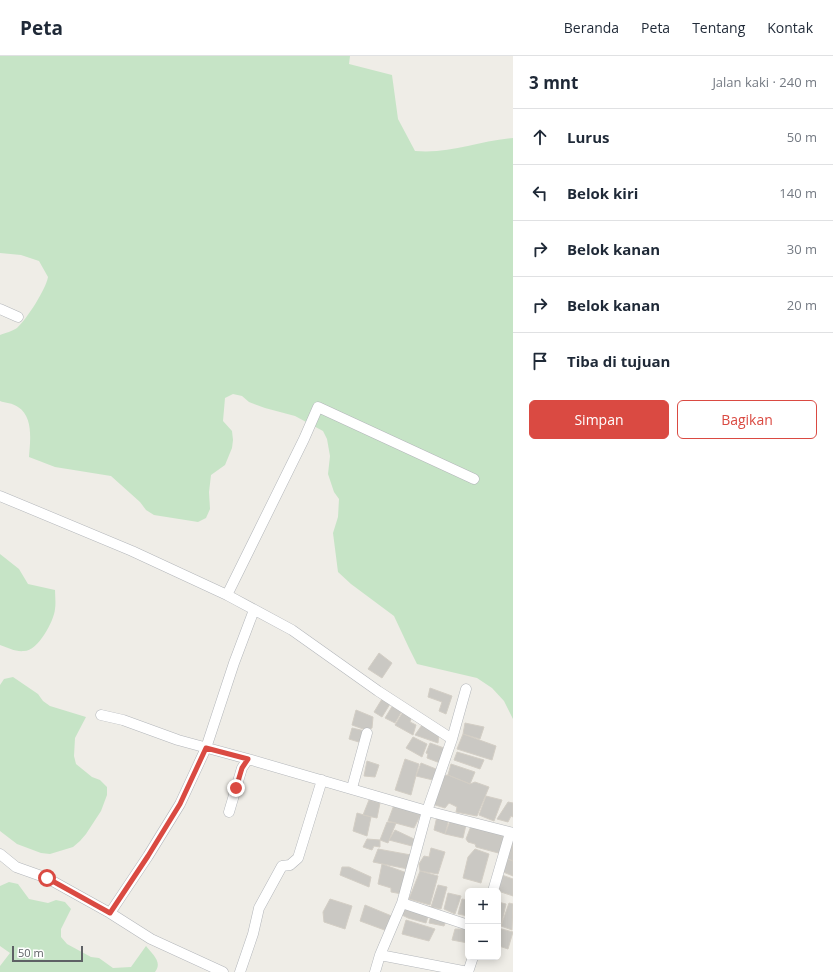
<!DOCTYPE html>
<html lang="id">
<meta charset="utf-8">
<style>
:root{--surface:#fff;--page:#f2f2f3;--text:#1f2937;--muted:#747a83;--line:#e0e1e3;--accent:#da4a42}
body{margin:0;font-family:"Open Sans",sans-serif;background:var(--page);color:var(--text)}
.controls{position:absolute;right:12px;bottom:12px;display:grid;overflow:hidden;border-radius:6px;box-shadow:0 2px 10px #0003}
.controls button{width:36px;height:36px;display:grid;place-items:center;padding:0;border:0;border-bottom:1px solid var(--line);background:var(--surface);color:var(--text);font:20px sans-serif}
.scale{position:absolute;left:12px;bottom:10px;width:71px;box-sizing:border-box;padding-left:4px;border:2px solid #5e6165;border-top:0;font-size:11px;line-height:14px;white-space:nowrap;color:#5e6165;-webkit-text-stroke:3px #fff;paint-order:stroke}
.stop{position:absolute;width:12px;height:12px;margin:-9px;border:3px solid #da4a42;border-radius:50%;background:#fff}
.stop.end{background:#da4a42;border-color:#fff;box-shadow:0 1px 4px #0008}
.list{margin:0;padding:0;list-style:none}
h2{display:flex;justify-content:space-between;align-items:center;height:52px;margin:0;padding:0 16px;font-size:17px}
h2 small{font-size:13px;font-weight:400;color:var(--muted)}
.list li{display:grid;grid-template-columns:26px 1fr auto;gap:12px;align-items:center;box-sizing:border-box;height:56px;padding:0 16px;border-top:1px solid var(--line)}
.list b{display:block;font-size:15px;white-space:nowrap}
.list em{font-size:13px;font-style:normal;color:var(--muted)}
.actions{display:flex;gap:8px;padding:12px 16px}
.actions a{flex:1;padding:9px 0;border:1px solid var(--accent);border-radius:6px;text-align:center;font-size:14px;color:var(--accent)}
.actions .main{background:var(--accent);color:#fff}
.icon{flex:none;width:22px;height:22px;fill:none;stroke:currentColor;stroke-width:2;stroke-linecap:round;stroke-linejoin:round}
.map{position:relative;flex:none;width:513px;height:916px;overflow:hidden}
header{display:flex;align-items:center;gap:24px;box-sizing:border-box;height:56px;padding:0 20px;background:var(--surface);border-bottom:1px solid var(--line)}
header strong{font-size:19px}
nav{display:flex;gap:22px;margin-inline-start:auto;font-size:14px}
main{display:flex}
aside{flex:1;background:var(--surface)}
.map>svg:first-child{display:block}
.green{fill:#c6e4c6}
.building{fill:#cac8c3;stroke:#d3cec5}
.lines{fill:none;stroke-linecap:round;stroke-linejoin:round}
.minor-casing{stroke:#b3b6ba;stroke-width:11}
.minor{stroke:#fff;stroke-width:10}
.route{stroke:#da4a42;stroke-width:5}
</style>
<header>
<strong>Peta</strong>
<nav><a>Beranda</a><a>Peta</a><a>Tentang</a><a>Kontak</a></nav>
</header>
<main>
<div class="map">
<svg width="513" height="916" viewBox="0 0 513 916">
<rect width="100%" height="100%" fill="#efede7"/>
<path class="green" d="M 0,0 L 350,0 L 349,8 L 392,19 L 398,63 L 415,95 C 451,98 478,85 513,82 L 513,663 L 504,645 L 492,632 L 477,622 L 417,608 L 409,592 L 394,560 L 351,528 L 338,516 L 333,477 L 338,461 L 339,443 L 334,436 L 328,418 L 330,400 L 327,383 L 323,375 L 295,360 L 265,352 L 249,346 L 242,340 L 233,338 L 225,342 L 223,365 L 232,375 L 233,384 L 232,392 L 225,409 L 211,419 L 209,436 L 210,453 L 206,462 L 198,466 L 154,459 L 146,454 L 140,446 L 111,420 L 55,411 L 29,401 C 30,386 34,361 18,351 C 13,347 5,347 0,345 L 0,279 C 5,277 13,275 17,272 C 27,263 46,233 48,221 L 39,205 L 21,199 L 0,197 Z
M 0,498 L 19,513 L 28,528 L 55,534 C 55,540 56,547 55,553 C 54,565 38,595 24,595 C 16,596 8,592 0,589 Z
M 13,621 L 38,638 L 43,645 L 50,650 L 86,661 L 75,682 L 74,700 L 76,708 L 92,721 L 100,724 L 107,731 L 107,739 L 101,755 L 86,778 L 80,785 L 73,791 L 50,798 L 41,797 L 17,788 L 0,775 L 0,629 L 4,623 Z
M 9,826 L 18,828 L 29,843 L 48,847 L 56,844 L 65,846 L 71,853 L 61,873 L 61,881 L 67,888 L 91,901 L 99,902 L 113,912 L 131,911 L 146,890 C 152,898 163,906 155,916 L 0,916 L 0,910 L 10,897 L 0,890 L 0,830 Z"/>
<path class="building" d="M 379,597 L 392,607 L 382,622 L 368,613 Z
M 430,632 L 452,640 L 446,658 L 439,655 L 442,646 L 428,641 Z
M 382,643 L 390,648 L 382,661 L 374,656 Z
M 393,649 L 402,655 L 395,667 L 385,662 Z
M 356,654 L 373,661 L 372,672 L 366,674 L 352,669 Z
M 404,654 L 412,660 L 410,666 L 416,669 L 413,679 L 395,669 Z
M 465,667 L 484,671 L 480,683 L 463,678 Z
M 422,669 L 439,677 L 438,687 L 415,679 Z
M 352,672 L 365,675 L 362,687 L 349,683 Z
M 463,678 L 496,690 L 492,704 L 457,693 Z
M 413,681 L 427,688 L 422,701 L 406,692 Z
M 430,687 L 444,692 L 440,707 L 427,702 L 428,698 L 426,697 Z
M 457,696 L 484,704 L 480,713 L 454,704 Z
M 405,703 L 419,708 L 411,739 L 395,734 Z
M 367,705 L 379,709 L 375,721 L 364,720 Z
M 421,707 L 436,713 L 433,724 L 416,720 Z
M 451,708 L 475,716 L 470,728 L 448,719 Z
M 448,719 L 470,728 L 475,726 L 489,731 L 477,760 L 456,756 L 457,751 L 449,747 L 445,752 L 432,748 L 443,720 Z
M 486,740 L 502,744 L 494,765 L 479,759 Z
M 369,744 L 380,747 L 377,762 L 363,759 Z
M 508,746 L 513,747 L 513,761 L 511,760 L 508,766 L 497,763 Z
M 394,749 L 421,758 L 414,772 L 388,765 Z
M 357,757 L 371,761 L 367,780 L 353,775 Z
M 437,760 L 449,763 L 445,778 L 434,774 Z
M 450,765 L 466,769 L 463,782 L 445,778 Z
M 387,766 L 396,767 L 388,787 L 380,784 Z
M 471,770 L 508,779 L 502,798 L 476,791 L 475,788 L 468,786 L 466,783 Z
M 395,774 L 414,783 L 412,790 L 389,784 Z
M 367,783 L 380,784 L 380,791 L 374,790 L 372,794 L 363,791 Z
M 513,784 L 513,805 L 508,803 Z
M 431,792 L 445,796 L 438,818 L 420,815 L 419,808 L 424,800 L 429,801 Z
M 378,793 L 411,799 L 408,813 L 373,806 Z
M 475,793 L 489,798 L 481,827 L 463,822 L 468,801 Z
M 508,803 L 513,805 L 513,820 L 503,816 Z
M 382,808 L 407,817 L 402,838 L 391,836 L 391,832 L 378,828 Z
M 342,811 L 349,811 L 371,821 L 369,831 L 340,819 Z
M 420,815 L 438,820 L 430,849 L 409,843 Z
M 502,819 L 513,823 L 513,840 L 498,835 Z
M 438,829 L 447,831 L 441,853 L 431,851 Z
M 448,837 L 461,840 L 455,858 L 444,853 Z
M 330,843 L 352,850 L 345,873 L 324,866 L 323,856 Z
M 462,843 L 468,844 L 468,860 L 458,858 Z
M 407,846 L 431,851 L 426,867 L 408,862 L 402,859 Z
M 498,846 L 506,848 L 501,870 L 498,869 Z
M 509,847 L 513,848 L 512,874 L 501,870 Z
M 365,849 L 394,861 L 390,876 L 360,865 Z
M 432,855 L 448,860 L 444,870 L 429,867 Z
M 463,863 L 468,865 L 468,887 L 452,884 L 455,873 L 462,873 Z
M 406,864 L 435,873 L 429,885 L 402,878 Z
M 498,872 L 513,876 L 508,893 L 499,890 L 501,884 L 498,884 Z"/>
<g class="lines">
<defs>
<path id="minor" d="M 0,253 L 18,261
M 0,440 L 132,495 L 227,539 L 292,574 L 378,635 L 452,683
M 227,539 L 304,383 L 318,351 L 474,423
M 101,659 L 123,664 L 178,684 L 248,703 L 427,755 L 513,777
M 352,732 L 367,677
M 229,756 L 242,712 L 248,703
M 0,798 L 16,811 L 47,822 L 110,857 L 151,883 L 223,916
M 493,835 L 510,777
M 402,847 L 468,869
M 110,857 L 148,800 L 180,748 L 206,692 L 234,607 L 254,554
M 380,899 L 468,916
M 240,916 L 253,878 L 259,852 L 282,810 L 290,809 L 298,802 L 322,724
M 375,916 L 380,899 L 402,847 L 427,755 L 452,683 L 466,633
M 468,916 L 473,901"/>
</defs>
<use href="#minor" class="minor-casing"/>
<use href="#minor" class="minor"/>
</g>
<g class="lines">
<path class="route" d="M 47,822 L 110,857 L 148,800 L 180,748 L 206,692 L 248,703 L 242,712 L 236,732"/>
</g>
</svg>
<div class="controls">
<button>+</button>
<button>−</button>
</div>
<div class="scale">50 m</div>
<div class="stop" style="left:47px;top:822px"></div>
<div class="stop end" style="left:236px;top:732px"></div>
</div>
<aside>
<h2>3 mnt<small>Jalan kaki · 240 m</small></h2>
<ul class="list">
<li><svg class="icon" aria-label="ahead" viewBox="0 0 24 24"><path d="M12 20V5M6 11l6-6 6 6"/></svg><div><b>Lurus</b></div><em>50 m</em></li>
<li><svg class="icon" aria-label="left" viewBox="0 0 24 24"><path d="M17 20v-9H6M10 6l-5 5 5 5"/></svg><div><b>Belok kiri</b></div><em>140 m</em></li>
<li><svg class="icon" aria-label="right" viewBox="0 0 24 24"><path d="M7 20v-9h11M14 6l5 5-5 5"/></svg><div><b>Belok kanan</b></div><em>30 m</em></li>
<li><svg class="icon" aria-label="right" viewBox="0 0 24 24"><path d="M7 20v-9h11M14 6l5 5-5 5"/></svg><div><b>Belok kanan</b></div><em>20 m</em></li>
<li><svg class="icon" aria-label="arrive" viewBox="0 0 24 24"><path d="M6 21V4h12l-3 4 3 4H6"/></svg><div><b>Tiba di tujuan</b></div></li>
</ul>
<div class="actions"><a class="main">Simpan</a><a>Bagikan</a></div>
</aside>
</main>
